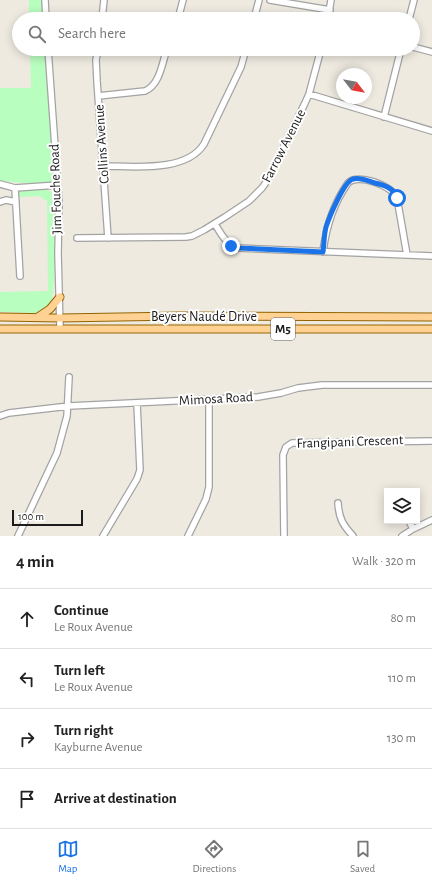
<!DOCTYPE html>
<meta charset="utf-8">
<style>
:root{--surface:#fff;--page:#f6f6f6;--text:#222;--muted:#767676;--line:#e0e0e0;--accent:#1a73e8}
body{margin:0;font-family:"Alegreya Sans",sans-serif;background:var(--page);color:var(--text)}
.controls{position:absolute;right:12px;bottom:12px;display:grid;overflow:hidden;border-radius:0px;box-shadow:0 2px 10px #0003}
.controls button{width:36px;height:36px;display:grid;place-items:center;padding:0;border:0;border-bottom:1px solid var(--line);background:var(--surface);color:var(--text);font:20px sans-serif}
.compass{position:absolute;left:336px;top:68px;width:36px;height:36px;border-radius:50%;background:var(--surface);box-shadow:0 2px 10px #0003;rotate:121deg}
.scale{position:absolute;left:12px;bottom:10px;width:71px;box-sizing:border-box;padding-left:4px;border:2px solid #1c1c1c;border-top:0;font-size:11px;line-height:14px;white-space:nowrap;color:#1c1c1c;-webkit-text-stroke:3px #fff;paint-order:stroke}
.stop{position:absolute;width:12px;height:12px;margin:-9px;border:3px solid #1a73e8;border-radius:50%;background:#fff}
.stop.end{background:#1a73e8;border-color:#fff;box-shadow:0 1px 4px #0008}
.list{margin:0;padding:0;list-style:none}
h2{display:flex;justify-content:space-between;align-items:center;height:52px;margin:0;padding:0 16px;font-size:17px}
h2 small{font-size:13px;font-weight:400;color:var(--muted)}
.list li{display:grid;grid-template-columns:26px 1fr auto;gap:12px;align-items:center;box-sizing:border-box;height:60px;padding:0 16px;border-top:1px solid var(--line)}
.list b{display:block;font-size:15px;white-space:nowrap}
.list p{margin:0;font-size:13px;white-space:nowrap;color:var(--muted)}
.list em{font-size:13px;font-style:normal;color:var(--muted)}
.icon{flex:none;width:22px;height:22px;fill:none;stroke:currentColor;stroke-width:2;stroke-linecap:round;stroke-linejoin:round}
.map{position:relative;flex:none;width:432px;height:536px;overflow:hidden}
.search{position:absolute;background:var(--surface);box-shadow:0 2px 10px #0003;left:12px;right:12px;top:12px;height:44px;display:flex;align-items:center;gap:10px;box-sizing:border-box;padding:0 14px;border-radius:22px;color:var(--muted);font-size:15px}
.sheet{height:292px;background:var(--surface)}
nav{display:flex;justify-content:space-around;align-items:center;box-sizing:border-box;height:56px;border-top:1px solid var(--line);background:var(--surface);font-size:11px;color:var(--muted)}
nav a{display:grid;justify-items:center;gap:2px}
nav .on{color:var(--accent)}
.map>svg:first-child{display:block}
.park{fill:#b8febe}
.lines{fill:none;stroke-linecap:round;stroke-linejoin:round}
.minor-casing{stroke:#a3a3a3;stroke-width:8}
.major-casing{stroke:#936400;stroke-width:9}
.minor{stroke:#fff;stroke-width:5.5}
.major{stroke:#ffd294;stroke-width:7}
.route{stroke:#1a73e8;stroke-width:5}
.labels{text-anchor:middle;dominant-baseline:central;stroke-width:4;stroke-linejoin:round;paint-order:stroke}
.shield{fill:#fff;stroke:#606060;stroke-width:1}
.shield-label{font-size:13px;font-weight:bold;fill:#1c1c1c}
.street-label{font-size:14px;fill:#1c1c1c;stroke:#fff}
</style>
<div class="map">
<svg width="432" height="536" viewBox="0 0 432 536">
<rect width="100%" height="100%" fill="#eeeae0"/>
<path class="park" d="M 29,0 L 46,0 L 47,19 L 29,19 Z
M 30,49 L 49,49 L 57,186 L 0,181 L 0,88 L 31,88 Z
M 46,189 L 53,193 L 55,201 L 54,281 L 52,300 L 46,308 L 35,313 L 0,312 L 0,292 L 48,291 L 47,201 L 39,196 L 19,197 L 19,190 Z"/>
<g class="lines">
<defs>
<path id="minor" d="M 45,0 L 46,19
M 270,0 L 330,10
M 102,19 L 104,0
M 178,19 L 183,0
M 254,19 L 259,0
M 328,19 L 331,0
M 409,19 L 414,0
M 413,47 L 432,52
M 48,49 L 59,203 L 58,254 L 60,328
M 98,49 L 96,60 L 97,81 L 108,238
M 309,94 L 432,131
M 98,96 L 145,91 C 160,85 162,63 167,49
M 384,117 L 401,49
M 103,166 C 132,166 186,173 204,144 L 241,67 L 246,49
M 0,184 L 15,188 L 58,185
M 15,188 L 20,276
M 0,202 L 6,200 L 16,202
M 215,224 C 221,234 226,244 238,248 L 432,256
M 77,238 L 186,237 L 192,236 L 204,230 L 225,217 L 249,201 L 262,188 L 267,181 L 305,103 L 309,94 L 321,49
M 323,252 C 326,228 333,204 348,183 C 357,173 392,185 397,198 L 407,255
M 0,416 L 9,413 L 69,406 L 258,397 L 281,393 L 298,388 L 322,385 L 432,385
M 338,503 C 339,519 343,525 353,536
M 409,521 L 413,529
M 18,536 L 57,453 L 67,416 L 69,377
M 103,536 L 137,479 L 140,470 L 137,403
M 188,536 L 206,499 L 209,487 L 209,400
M 284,536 L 283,455 L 286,447 L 292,443 L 432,441
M 402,536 L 413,529 L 432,520"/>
<path id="major" d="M 0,317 L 60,318 L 180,316 L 432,317
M 38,317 L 50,309 L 60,297
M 0,329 L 432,329"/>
</defs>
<use href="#minor" class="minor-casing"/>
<use href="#major" class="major-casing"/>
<use href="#minor" class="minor"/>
<use href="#major" class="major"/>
</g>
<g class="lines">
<path class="route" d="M 231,246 L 238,248 L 323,252 C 324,244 324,235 326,227 C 329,218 344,181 353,179 C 360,177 368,181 375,183 C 384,185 394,188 397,198"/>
</g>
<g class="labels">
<rect class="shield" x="271" y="318" width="24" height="22" rx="3"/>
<g class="shield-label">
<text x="283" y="329">M5</text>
</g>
<g class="street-label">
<text transform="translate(102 144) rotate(-94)">Collins Avenue</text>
<text transform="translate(284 146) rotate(-63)">Farrow Avenue</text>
<text transform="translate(56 189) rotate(-92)">Jim Fouche Road</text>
<text x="204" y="317">Beyers Naudé Drive</text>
<text transform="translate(216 399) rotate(-3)">Mimosa Road</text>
<text transform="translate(350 442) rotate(-2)">Frangipani Crescent</text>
</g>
</g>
</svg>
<div class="controls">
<button><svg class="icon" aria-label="layers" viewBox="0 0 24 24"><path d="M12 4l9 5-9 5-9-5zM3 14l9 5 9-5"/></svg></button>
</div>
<svg class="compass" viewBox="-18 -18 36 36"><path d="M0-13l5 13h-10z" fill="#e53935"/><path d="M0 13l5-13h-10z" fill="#767676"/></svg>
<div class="scale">100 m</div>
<div class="stop" style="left:397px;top:198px"></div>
<div class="stop end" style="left:231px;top:246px"></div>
<div class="search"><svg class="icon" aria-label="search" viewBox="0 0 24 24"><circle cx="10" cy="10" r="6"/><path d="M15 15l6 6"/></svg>Search here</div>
</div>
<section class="sheet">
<h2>4 min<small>Walk · 320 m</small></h2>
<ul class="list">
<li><svg class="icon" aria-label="ahead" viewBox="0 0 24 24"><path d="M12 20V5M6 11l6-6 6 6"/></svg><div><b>Continue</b><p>Le Roux Avenue</p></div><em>80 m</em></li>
<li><svg class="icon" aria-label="left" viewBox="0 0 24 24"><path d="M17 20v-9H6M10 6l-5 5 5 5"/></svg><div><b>Turn left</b><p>Le Roux Avenue</p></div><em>110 m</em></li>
<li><svg class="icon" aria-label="right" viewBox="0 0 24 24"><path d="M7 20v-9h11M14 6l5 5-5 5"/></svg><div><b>Turn right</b><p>Kayburne Avenue</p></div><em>130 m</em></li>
<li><svg class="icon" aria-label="arrive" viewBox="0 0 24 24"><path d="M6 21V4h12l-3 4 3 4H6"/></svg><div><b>Arrive at destination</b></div></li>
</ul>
</section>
<nav>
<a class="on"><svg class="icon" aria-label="map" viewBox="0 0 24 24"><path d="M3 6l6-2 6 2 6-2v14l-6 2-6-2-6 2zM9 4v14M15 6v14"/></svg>Map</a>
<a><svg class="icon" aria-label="directions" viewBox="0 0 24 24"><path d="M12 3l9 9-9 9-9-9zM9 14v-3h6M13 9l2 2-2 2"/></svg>Directions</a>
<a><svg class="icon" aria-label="saved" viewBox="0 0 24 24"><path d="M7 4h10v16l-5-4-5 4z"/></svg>Saved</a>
</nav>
